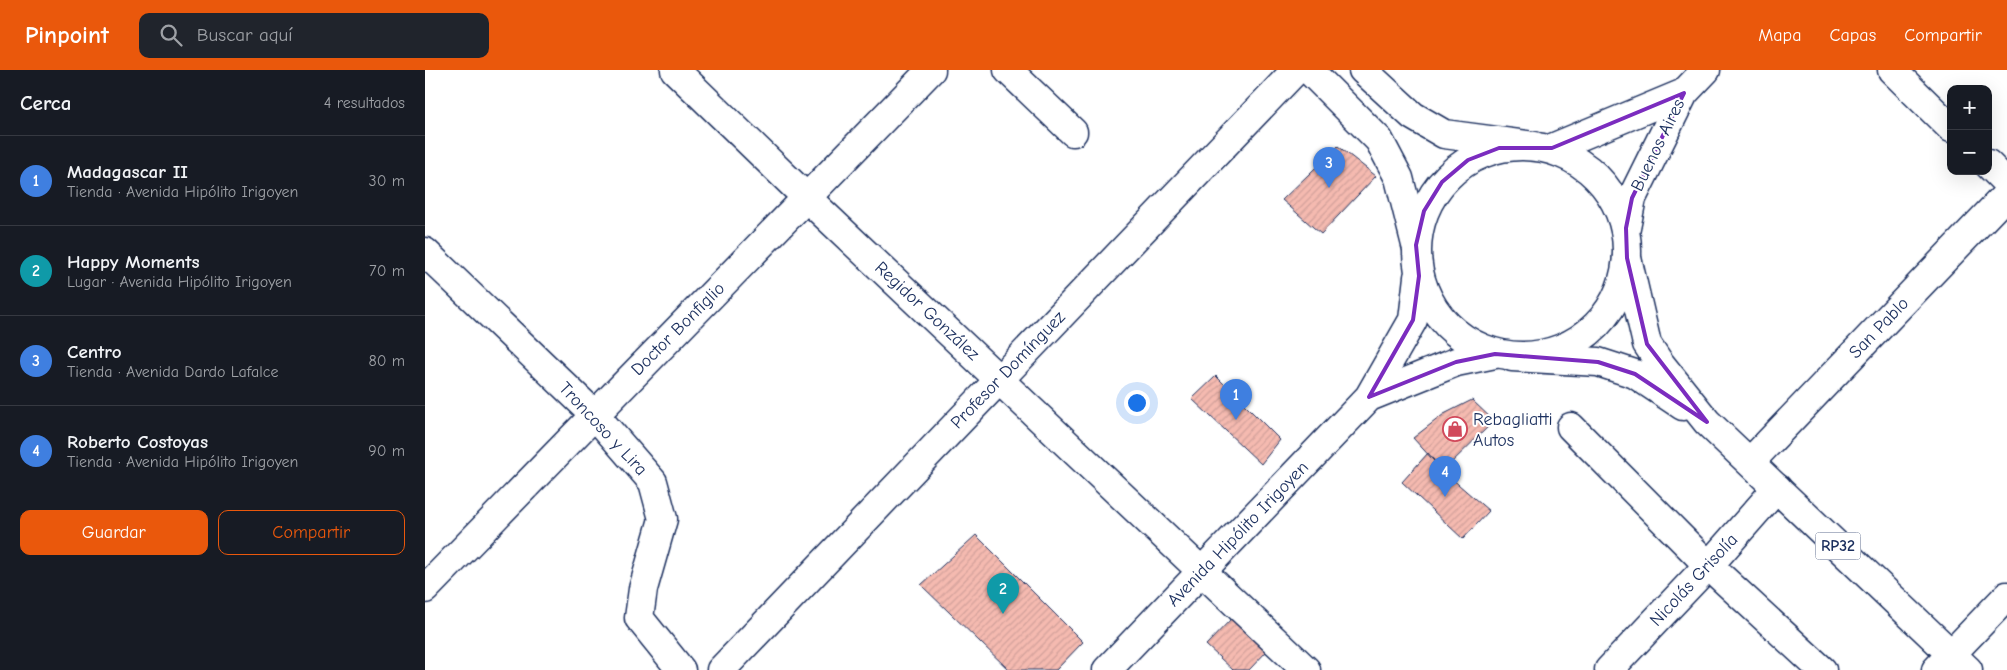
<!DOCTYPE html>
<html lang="es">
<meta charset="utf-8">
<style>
:root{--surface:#171b24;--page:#20242c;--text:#f1f3f6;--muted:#9ea1a6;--line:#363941;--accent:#ea580c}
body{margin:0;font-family:"Comic Neue",sans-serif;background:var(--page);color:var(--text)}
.controls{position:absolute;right:15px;top:15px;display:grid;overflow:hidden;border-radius:10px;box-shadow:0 5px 20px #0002}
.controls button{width:45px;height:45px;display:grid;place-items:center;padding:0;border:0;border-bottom:1px solid var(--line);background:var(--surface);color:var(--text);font:25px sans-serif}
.you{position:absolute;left:711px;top:332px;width:18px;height:18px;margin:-12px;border:4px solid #fff;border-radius:50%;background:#1a73e8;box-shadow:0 0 0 8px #1a73e833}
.badge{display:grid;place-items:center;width:32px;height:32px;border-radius:50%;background:var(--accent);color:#fff;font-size:16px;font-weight:700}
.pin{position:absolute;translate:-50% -41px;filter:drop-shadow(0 1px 2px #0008)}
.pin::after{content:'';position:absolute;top:26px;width:18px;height:15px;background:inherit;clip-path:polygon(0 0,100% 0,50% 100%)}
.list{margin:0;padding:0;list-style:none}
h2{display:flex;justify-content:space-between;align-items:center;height:65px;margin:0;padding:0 20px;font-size:21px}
h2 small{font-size:16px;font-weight:400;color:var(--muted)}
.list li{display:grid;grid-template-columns:32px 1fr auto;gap:15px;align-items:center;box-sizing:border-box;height:90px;padding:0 20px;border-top:1px solid var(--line)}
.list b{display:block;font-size:19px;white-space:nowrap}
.list p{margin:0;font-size:16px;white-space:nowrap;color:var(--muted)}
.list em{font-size:16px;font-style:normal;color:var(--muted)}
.actions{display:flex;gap:10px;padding:15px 20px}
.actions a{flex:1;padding:11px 0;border:1px solid var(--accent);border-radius:10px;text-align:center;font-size:18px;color:var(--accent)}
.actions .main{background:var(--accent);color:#fff}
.icon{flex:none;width:28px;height:28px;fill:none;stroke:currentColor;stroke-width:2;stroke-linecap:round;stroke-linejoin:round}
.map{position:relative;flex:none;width:1582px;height:600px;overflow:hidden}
header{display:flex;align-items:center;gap:30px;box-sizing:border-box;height:70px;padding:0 25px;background:var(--accent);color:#fff}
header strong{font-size:24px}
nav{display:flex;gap:28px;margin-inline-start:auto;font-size:18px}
.search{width:350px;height:45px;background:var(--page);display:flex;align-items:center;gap:12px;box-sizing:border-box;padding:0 18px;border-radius:10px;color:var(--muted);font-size:19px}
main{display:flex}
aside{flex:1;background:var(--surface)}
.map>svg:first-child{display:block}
.building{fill:url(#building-hatch);stroke:#1b2f5e}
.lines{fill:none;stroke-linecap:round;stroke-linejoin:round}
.minor-casing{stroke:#1b2f5e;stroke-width:31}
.major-casing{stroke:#1b2f5e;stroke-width:31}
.minor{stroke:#fff;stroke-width:28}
.major{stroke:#fff;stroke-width:28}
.marked{fill:none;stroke:#7b2cbf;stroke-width:4;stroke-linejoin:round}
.labels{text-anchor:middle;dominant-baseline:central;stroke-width:4;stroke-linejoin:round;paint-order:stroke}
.shield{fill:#fff;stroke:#5f6d8e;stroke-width:1}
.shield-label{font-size:16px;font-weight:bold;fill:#1b2f5e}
.street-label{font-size:18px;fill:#1b2f5e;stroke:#fff}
.poi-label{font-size:18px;fill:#1b2f5e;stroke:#fff;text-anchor:start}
</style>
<header>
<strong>Pinpoint</strong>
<div class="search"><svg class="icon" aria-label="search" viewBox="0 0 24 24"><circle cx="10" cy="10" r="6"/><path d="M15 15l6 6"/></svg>Buscar aquí</div>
<nav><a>Mapa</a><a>Capas</a><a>Compartir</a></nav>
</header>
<main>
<aside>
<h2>Cerca<small>4 resultados</small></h2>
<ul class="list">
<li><span class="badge" style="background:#3f7fe0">1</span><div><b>Madagascar II</b><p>Tienda · Avenida Hipólito Irigoyen</p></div><em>30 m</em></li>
<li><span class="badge" style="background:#0f9aa8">2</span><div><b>Happy Moments</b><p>Lugar · Avenida Hipólito Irigoyen</p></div><em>70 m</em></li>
<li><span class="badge" style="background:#3f7fe0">3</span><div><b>Centro</b><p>Tienda · Avenida Dardo Lafalce</p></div><em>80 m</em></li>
<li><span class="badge" style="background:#3f7fe0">4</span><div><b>Roberto Costoyas</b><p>Tienda · Avenida Hipólito Irigoyen</p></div><em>90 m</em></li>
</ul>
<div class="actions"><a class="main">Guardar</a><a>Compartir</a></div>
</aside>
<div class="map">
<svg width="1582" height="600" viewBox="0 0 1582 600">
<defs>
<pattern id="building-hatch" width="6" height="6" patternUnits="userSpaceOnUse" patternTransform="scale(1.25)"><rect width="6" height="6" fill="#f5bab0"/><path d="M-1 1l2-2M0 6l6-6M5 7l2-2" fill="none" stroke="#d1a09a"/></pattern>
</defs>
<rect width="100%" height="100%" fill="#fff"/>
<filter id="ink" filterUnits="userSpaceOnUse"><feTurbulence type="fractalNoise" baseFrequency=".02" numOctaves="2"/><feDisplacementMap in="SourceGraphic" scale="10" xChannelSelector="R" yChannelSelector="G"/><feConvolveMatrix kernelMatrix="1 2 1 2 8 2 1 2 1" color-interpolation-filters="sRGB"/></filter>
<g filter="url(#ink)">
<path class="building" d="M 913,76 L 951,106 L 896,164 L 857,130 Z
M 791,306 L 855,370 L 836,394 L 767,329 Z
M 1047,330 L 1069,351 L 1018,401 L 988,368 L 1019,344 Z
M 1003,383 L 1018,401 L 1064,441 L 1038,469 L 977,412 Z
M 551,465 L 658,572 L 631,600 L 584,600 L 496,515 Z
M 809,546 L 843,580 L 824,600 L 808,600 L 781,575 Z"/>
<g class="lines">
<defs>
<path id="minor" d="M 250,0 L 382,128 L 881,600
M 583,0 L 648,62
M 1467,0 L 1526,58
M992 181a105 105 0 1 1 210 0a105 105 0 1 1-210 0Z
M 1127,78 L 1259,23
M 1563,94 L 1582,113
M 1201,158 L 1207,128 L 1259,23 L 1281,0
M 0,182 L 169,344 L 228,412 L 238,449 L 218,519 L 214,548 L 256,600
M 944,327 L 1031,292 L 1070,284
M 1146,357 L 1283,495 L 1397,600
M 1325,392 L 1582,124
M 0,519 L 506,0
M 296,600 L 871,0
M 682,600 L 944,327 L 988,250 L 993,207
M 1184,600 L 1293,485 L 1352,418
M 1511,600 L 1582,526"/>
<path id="major" d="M 884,0 L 954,70 L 974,108 L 991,175
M 938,0 L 988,46 L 1019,64 L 1109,76
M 1202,188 L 1222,274 L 1234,292 L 1282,352 L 1543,600
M 1087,287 L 1173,292 L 1210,304 L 1258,336"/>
</defs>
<use href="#minor" class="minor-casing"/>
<use href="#major" class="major-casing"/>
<use href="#minor" class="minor"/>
<use href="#major" class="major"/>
</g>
</g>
<path class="marked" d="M 1259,23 L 1207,128 L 1201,158 L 1202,188 L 1222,274 L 1282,352 L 1210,304 L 1173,292 L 1070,284 L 1031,292 L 944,327 L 988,250 L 994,206 L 991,175 L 999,141 L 1017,112 L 1043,90 L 1074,78 L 1127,78 Z"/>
<defs>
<symbol id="shop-ring" viewBox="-11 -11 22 22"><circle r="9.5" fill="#fff" stroke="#d1495b" stroke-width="1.5"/><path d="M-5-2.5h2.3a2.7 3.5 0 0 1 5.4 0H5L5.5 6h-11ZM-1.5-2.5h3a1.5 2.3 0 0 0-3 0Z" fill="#d1495b"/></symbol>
</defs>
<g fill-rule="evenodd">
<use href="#shop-ring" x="1016" y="345" width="28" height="28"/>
</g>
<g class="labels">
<rect class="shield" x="1390.5" y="462.5" width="45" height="27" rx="4"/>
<g class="shield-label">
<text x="1413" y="476">RP32</text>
</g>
<g class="street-label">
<text transform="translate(1233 75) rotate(-64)">Buenos Aires</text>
<text transform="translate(502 241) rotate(43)">Regidor González</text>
<text transform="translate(1454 258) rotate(-46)">San Pablo</text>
<text transform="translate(253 259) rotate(-45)">Doctor Bonfiglio</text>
<text transform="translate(583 300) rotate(-46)">Profesor Domínguez</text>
<text transform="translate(178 359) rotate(47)">Troncoso y Lira</text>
<text transform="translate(813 464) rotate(-46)">Avenida Hipólito Irigoyen</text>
<text transform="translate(1269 510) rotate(-47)">Nicolás Grisolía</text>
</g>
<g class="poi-label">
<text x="1048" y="349">Rebagliatti<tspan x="1048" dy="21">Autos</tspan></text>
</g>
</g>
</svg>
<div class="controls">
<button>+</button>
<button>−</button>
</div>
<div class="you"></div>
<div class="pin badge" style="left:811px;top:350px;background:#3f7fe0">1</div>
<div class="pin badge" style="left:578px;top:544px;background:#0f9aa8">2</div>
<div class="pin badge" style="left:904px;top:118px;background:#3f7fe0">3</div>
<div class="pin badge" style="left:1020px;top:427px;background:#3f7fe0">4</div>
</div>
</main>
